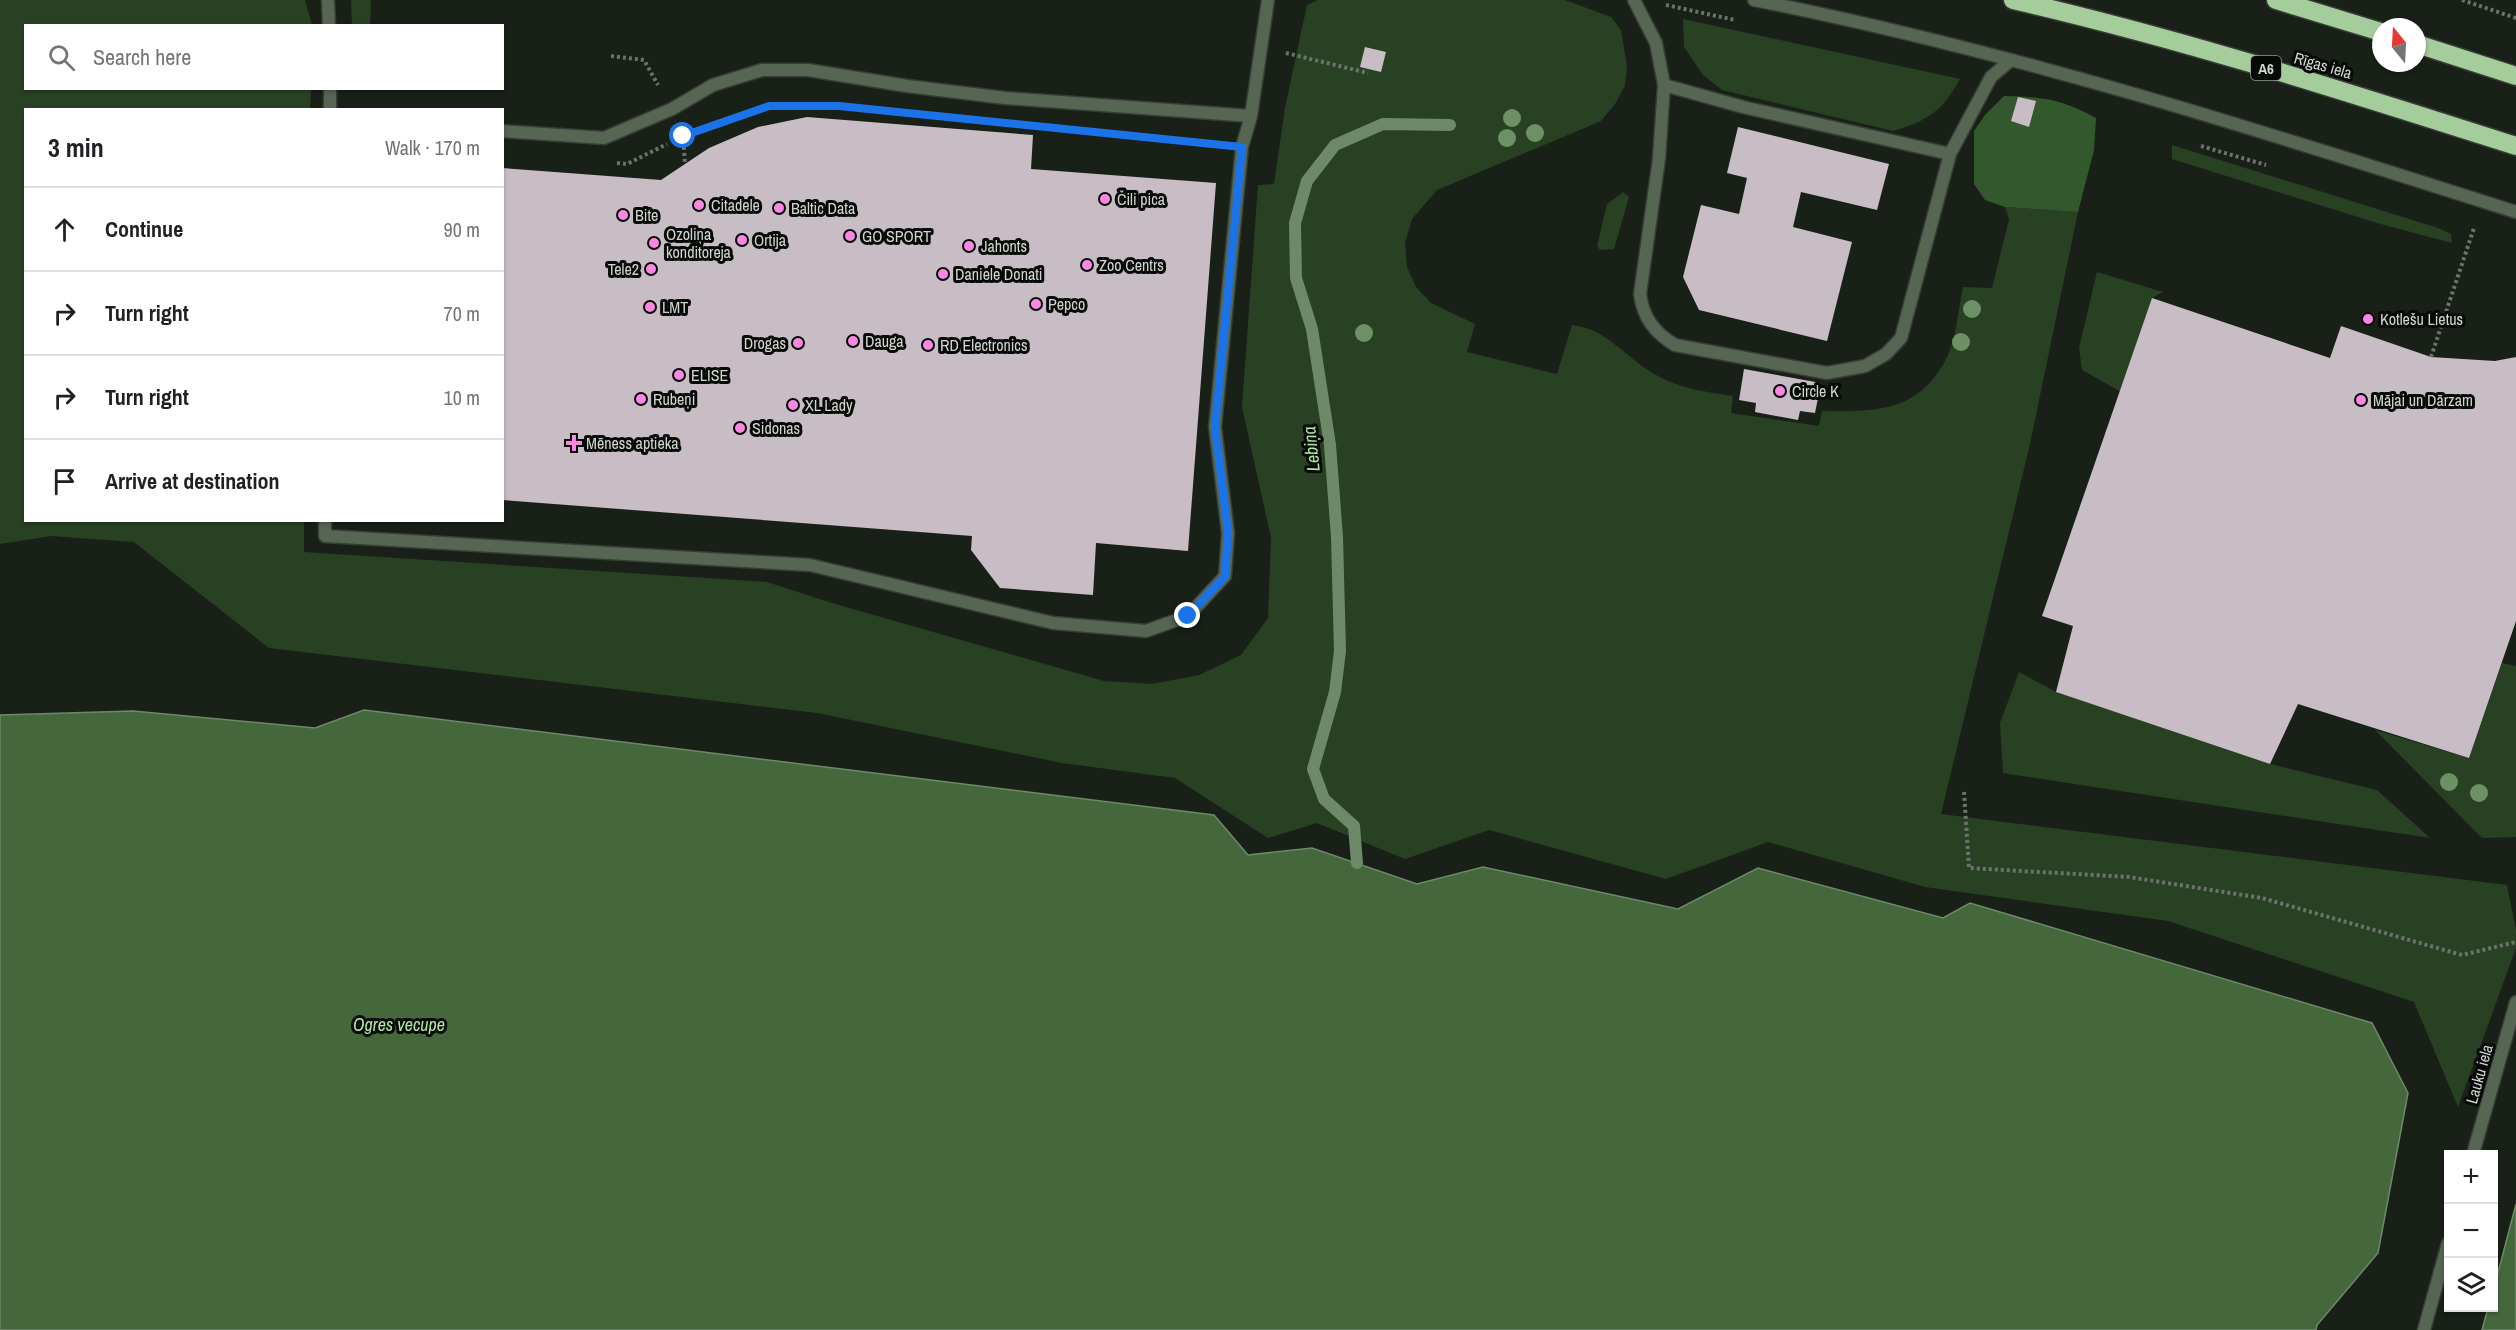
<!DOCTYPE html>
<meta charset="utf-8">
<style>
:root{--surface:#fff;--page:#f2f2f2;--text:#202124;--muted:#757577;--line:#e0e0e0}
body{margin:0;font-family:"Archivo Narrow",sans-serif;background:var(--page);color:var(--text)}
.controls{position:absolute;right:18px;bottom:18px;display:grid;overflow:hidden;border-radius:0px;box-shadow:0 2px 4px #0004}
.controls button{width:54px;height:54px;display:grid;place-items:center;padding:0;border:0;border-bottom:2px solid var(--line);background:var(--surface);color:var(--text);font:30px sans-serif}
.compass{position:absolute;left:2372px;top:18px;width:54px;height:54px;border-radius:50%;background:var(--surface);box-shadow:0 2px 4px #0004;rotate:342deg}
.stop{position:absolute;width:18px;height:18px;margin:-14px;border:4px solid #1a73e8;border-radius:50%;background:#fff}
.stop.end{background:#1a73e8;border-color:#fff;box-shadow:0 2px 6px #0008}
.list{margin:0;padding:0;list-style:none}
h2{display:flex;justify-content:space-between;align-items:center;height:78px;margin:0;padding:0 24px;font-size:26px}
h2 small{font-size:20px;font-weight:400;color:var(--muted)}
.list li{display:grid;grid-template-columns:39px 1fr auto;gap:18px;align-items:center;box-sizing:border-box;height:84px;padding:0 24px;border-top:2px solid var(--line)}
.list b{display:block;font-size:22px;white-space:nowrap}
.list em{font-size:20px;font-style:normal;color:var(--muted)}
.icon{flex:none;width:33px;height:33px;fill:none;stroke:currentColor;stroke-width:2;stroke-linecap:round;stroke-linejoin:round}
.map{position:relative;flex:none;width:2516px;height:1330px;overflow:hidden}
.search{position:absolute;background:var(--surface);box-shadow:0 2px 4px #0004;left:24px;top:24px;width:480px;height:66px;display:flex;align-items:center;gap:15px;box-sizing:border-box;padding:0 21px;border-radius:0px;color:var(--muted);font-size:22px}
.panel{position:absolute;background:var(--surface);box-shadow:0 2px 4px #0004;left:24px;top:108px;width:480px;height:414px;border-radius:0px}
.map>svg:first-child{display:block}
.green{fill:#294123}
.forest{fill:#34582d}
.water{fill:#44683c;stroke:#6e8968;stroke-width:1.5}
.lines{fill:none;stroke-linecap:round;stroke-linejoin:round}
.stream{stroke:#6e8968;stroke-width:12}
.building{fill:#c8bdc5}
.lane-casing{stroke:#363d35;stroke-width:15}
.street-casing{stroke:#363d35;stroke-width:15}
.highway-casing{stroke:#363d35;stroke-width:21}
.path{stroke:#6d736c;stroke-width:4;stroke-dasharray:3 3;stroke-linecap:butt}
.lane{stroke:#566653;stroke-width:12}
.street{stroke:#566653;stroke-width:12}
.highway{stroke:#a5cd9c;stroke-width:18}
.tree{fill:#6d9066}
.route{stroke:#1a73e8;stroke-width:8}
.poi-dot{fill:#fc86e4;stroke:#060906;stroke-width:2}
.labels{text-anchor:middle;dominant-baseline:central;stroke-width:6;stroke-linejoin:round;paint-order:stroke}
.shield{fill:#060906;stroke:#949893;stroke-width:1.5}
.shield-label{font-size:15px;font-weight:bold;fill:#d1d5d0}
.street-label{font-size:16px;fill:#d1d5d0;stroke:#060906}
.poi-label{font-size:16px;fill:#d1d5d0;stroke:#060906;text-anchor:start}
.water-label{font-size:18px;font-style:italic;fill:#afe8a3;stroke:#060906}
</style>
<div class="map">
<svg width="2516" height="1330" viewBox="0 0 2516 1330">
<rect width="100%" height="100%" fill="#192018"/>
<path class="green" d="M 0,0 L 305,0 L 312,25 L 26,26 L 26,88 L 311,89 L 310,109 L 26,110 L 26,520 L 304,521 L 304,552 L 767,582 L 832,603 L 1104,681 L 1152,684 L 1199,675 L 1241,655 L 1268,618 L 1271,538 L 1242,407 L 1258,185 L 1274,184 L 1285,108 L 1307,5 L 1318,0 L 1565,0 L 1611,17 L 1621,30 L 1627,66 L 1625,86 L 1615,104 L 1601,121 L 1437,190 L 1412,219 L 1405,243 L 1407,267 L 1416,287 L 1431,303 L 1475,324 L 1467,352 L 1557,374 L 1572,325 C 1607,328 1627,360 1658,376 C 1682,389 1706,392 1733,396 L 1731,413 L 1819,426 L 1822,411 C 1877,412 1921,412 1948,355 C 1956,339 1959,305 1963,287 L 1992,288 L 2009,219 L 2005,207 L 2078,212 L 2030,444 L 1941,814 L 2507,885 L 2516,930 L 2516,948 L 2458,1107 L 2414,1002 L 2168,921 L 1925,887 L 1768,842 L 1666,879 L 1489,830 L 1405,859 L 1317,823 L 1268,838 L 1175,778 L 1062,763 L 817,713 L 269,648 L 134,542 L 51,536 L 0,544 Z
M 351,0 L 371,0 L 370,25 L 352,25 Z
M 1683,19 L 1960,79 C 1942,111 1928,121 1893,131 L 1722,90 L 1703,75 L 1684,47 Z
M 2172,145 L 2438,228 L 2451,234 L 2452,243 L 2377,223 L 2172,159 Z
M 1623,192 L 1629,197 L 1614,249 L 1600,250 L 1597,246 L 1607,204 Z
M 2097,272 L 2163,292 L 2152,298 L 2121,392 L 2082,370 L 2079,348 Z
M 2502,663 L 2516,666 L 2516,837 L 2482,838 L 2375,730 L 2469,758 Z
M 2019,672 L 2056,692 L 2270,764 L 2377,790 L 2430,838 L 2003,773 L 2000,723 Z"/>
<path class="forest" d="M 2004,96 C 2044,97 2060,99 2096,118 L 2094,150 L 2078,212 L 2005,207 L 1985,200 L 1974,184 L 1974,131 L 1985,115 Z"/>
<path class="water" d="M 364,710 L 1214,815 L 1248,855 L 1312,848 L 1417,884 L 1483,867 L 1678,909 L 1758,868 L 1943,918 L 1970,903 L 2372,1023 L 2408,1093 L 2378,1253 L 2317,1325 L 2316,1330 L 0,1330 L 0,715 L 133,711 L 315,728 Z
M 2516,1204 L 2516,1330 L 2482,1330 L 2488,1308 L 2494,1308 L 2494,1288 Z"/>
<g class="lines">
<path class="stream" d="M 1357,863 L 1354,826 L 1324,799 L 1313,769 L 1335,692 L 1340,651 L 1337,537 L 1330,445 L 1312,329 L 1296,278 L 1295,223 L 1307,181 L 1335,145 L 1383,124 L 1450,125"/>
</g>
<path class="building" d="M 1365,47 L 1386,52 L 1381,72 L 1360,67 Z
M 2018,97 L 2036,101 L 2029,127 L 2011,121 Z
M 807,117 L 1033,135 L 1031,169 L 1216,183 L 1188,551 L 1096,543 L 1093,595 L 1000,588 L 971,550 L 972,536 L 502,500 L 502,168 L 661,180 L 709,148 L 758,127 Z
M 1738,127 L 1889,164 L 1877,210 L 1801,192 L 1793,227 L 1852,242 L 1827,341 L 1699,310 L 1683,277 L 1701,205 L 1739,214 L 1747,178 L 1727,173 Z
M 2152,298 L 2330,358 L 2341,326 L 2431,357 L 2495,361 L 2516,357 L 2516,621 L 2469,758 L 2298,704 L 2270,764 L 2056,692 L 2073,626 L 2042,616 Z
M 1744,369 L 1821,383 L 1815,413 L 1800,411 L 1798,420 L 1755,412 L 1756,403 L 1739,400 Z"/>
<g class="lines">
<defs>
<path id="lane" d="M 328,0 L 329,26
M 1634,0 L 1656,43 L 1664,85
M 330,88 L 330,110
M 502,131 L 604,138 L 672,109 L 713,85 L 762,70 L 808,70 L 907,86 L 1005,98 L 1251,116
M 1950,154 L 1743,107 L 1664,85 L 1659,159 L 1640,294 C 1643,318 1655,333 1675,345 L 1827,373 L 1865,366 L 1886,354 L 1901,338 L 1950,154 L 1991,77 L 2011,60
M 325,520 L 325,536 L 810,565 L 1053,623 L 1146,631 L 1188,616 L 1225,576 L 1228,533 L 1215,427 L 1242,147 L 1251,116 L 1268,0"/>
<path id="street" d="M 1754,0 C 2013,51 2265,132 2516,212
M 2473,1154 L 2516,1002
M 2424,1330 L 2448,1243"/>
<path id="highway" d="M 2013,0 C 2183,39 2350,93 2516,146
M 2276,0 L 2381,32
M 2417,44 L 2516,76"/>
</defs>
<use href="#lane" class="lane-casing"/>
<use href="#street" class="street-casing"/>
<use href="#highway" class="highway-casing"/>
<path class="path" d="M 2462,0 L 2516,18
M 1666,5 L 1735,20
M 1286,53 L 1368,73
M 611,56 L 644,60 L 658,85
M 688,134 L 769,106 L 846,107
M 683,135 L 685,164
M 1185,142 L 1216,145
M 2201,146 L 2266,165
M 617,163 L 627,164 L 667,144
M 2431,357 L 2474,228
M 1964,792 L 1969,868 L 2129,877 L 2262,898 L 2462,955 L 2516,942"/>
<use href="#lane" class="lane"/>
<use href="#street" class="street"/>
<use href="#highway" class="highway"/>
</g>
<g class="tree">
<circle cx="1512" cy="118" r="9"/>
<circle cx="1535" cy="133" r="9"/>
<circle cx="1507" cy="138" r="9"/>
<circle cx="1972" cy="309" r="9"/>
<circle cx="1364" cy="333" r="9"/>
<circle cx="1961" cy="342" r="9"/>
<circle cx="2449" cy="782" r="9"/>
<circle cx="2479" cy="793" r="9"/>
</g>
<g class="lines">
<path class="route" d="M 683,136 L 769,106 L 839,106 L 1242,147 L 1215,427 L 1228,532 L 1225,576 L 1188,616"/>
</g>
<g class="poi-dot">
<circle cx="1105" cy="199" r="6"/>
<circle cx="699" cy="205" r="6"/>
<circle cx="779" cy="208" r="6"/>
<circle cx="623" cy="215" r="6"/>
<circle cx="850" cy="236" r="6"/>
<circle cx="742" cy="240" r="6"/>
<circle cx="654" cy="243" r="6"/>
<circle cx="969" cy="246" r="6"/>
<circle cx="1087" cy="265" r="6"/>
<circle cx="651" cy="269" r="6"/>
<circle cx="943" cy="274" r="6"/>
<circle cx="1036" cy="304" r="6"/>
<circle cx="650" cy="307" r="6"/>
<circle cx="2368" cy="319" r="6"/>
<circle cx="853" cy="341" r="6"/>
<circle cx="798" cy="343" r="6"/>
<circle cx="928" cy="345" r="6"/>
<circle cx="679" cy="375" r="6"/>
<circle cx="1780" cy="391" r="6"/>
<circle cx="641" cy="399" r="6"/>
<circle cx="2361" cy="400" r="6"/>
<circle cx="793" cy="405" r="6"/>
<circle cx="740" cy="428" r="6"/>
<path d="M571 434h6v6h6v6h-6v6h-6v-6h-6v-6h6z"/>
</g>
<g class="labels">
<rect class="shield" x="2251" y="56" width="30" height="24" rx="4.5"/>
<g class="shield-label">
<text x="2266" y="68">A6</text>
</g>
<g class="street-label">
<text transform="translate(2323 65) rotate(16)">Rīgas iela</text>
<text transform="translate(2479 1074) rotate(-74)">Lauku iela</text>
</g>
<g class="poi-label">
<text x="1117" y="199">Čili pica</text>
<text x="711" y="205">Citadele</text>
<text x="791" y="208">Baltic Data</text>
<text x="635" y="215">Bite</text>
<text x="666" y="234">Ozoliņa<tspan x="666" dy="18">konditoreja</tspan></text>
<text x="862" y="236">GO SPORT</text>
<text x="754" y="240">Ortija</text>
<text x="981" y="246">Jahonts</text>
<text x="1099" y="265">Zoo Centrs</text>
<text x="639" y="269" text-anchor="end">Tele2</text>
<text x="955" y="274">Daniele Donati</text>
<text x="1048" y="304">Pepco</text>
<text x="662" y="307">LMT</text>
<text x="2380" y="319">Kotlešu Lietus</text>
<text x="865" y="341">Dauga</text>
<text x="786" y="343" text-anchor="end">Drogas</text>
<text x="940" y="345">RD Electronics</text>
<text x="691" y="375">ELISE</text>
<text x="1792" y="391">Circle K</text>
<text x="653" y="399">Rubeņi</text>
<text x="2373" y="400">Mājai un Dārzam</text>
<text x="805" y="405">XL Lady</text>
<text x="752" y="428">Sidonas</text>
<text x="586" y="443">Mēness aptieka</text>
</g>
<g class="water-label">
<text transform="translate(1311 449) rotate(-96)">Lebiņa</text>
<text x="399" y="1024">Ogres vecupe</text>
</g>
</g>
</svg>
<div class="controls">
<button>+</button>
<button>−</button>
<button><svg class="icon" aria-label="layers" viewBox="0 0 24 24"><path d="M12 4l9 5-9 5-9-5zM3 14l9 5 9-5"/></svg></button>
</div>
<svg class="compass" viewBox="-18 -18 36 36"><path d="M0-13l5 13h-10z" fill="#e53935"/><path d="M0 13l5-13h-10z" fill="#757577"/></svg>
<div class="stop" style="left:683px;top:136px"></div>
<div class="stop end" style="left:1188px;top:616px"></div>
<div class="search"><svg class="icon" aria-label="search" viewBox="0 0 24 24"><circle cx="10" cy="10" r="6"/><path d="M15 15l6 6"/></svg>Search here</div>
<section class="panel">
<h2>3 min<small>Walk · 170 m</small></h2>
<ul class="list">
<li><svg class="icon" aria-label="ahead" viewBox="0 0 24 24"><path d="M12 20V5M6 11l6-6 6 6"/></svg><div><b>Continue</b></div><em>90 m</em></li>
<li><svg class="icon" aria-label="right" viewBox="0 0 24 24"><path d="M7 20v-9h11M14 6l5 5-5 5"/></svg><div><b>Turn right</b></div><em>70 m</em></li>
<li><svg class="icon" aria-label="right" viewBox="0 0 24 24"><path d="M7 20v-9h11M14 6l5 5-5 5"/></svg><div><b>Turn right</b></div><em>10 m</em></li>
<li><svg class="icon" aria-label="arrive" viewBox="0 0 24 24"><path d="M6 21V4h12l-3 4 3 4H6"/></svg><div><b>Arrive at destination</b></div></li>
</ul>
</section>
</div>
